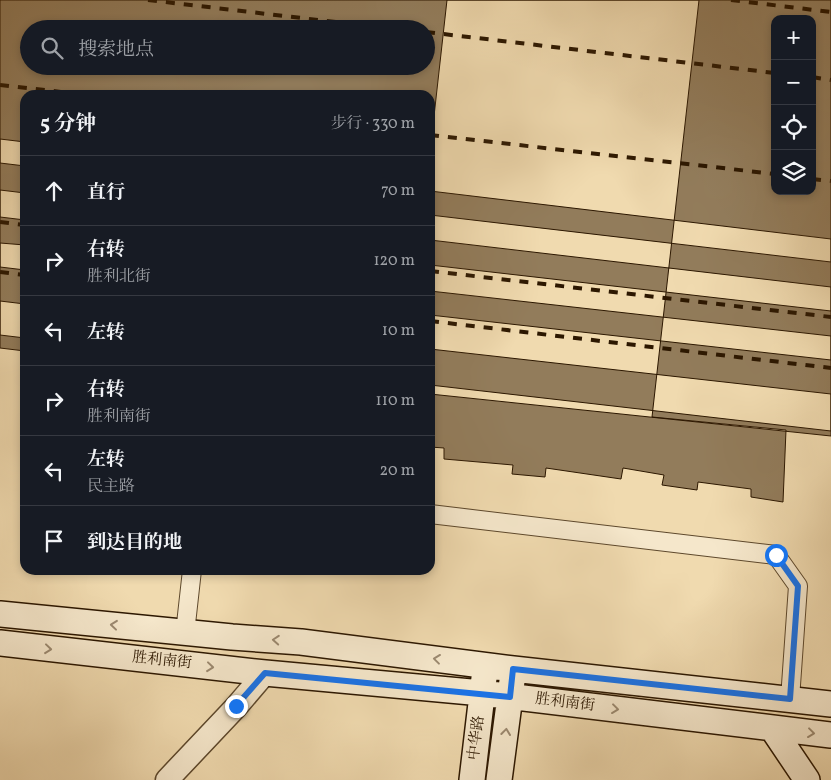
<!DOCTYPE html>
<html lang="zh">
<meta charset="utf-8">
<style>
:root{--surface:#171b24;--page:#242831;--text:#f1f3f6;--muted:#9ea1a6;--line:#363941}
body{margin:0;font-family:Vollkorn,"Noto Serif SC",serif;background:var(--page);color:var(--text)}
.controls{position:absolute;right:15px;top:15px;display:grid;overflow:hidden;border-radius:10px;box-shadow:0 2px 8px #0003}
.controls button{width:45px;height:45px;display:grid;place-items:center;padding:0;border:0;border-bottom:1px solid var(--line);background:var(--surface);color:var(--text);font:25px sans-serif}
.stop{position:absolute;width:15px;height:15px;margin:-11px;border:4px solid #1a73e8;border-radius:50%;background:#fff}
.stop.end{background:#1a73e8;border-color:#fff;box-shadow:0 1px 5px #0008}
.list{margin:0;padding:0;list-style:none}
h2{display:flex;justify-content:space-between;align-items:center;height:65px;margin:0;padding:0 20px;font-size:21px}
h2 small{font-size:16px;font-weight:400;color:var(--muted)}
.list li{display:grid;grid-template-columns:32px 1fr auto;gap:15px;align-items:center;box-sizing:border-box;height:70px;padding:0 20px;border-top:1px solid var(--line)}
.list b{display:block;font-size:19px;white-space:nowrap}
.list p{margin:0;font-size:16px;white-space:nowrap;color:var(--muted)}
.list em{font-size:16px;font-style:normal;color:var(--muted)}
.icon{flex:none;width:28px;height:28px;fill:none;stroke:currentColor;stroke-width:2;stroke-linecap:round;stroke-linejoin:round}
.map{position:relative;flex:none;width:831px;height:780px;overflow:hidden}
.search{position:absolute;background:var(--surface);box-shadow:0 2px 8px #0003;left:20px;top:20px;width:415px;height:55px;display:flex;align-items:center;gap:12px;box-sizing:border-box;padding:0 18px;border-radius:28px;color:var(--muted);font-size:19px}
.panel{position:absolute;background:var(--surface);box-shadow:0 2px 8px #0003;left:20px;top:90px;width:415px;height:485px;border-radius:15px}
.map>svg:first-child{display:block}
.building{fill:#927c5b;stroke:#2c1700;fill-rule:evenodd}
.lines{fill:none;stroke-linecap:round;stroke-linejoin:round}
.minor-casing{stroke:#5d482c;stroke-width:20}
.tertiary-casing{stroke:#5d482c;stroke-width:25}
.secondary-casing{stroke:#2c1700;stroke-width:28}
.minor{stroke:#f5e7cb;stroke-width:18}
.tertiary{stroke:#f5e7cb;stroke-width:22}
.secondary{stroke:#f5e7cb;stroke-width:25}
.rail{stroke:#2c1700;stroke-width:4;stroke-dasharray:9 9;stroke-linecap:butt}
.oneway{stroke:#9b8970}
.route{stroke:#1a73e8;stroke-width:6}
.labels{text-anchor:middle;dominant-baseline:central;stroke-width:4.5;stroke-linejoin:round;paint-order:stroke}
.street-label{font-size:15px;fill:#2c1700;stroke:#f5e7cb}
</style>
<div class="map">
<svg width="831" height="780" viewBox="0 0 831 780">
<rect width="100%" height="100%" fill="#f0daaf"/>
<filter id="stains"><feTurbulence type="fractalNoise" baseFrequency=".004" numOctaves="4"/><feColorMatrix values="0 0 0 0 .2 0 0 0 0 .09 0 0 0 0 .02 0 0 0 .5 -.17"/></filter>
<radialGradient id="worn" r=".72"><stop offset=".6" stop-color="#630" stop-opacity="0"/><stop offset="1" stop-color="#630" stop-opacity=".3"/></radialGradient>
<path class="building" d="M 0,0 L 831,0 L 831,436 L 430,394 L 430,95 L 25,95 L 25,351 L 0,348 ZM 775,19 L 812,19 L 812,191 L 775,191 ZM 29,29 L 426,29 L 426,66 L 29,66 Z
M 447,0 L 699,0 L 652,417 L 786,430 L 783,502 L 751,497 L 751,489 L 698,482 L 697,490 L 662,485 L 664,475 L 623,468 L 621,479 L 546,468 L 545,477 L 512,474 L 513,465 L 444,459 L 444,448 L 430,447 L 430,152 Z
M 0,139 L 25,142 L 25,166 L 0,163 Z
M 0,190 L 25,193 L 25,220 L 0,217 Z
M 430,191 L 831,239 L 831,262 L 430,215 Z
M 430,240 L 831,287 L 831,311 L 430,265 Z
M 0,243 L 25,245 L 25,270 L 0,267 Z
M 430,291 L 831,336 L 831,360 L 430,315 Z
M 0,301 L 25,304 L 25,338 L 0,335 Z
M 430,349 L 831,394 L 831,431 L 430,385 Z"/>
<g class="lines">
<defs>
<path id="minor" d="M 430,514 L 776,555 L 798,586 L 790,699
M 185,633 L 192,570"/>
<path id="tertiary" d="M 167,780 L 236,707 L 265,673"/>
<path id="secondary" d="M 0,614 L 232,637 L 301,642 L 513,669 L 831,704
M 0,643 L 265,673 L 482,693 L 831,735
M 772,728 L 807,780
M 472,780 L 484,678
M 499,780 L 512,681"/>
</defs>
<use href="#minor" class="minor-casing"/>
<use href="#tertiary" class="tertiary-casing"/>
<use href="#secondary" class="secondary-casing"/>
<use href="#minor" class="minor"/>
<use href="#tertiary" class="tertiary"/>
<use href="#secondary" class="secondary"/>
<path class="rail" d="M 148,0 L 395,29
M 731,0 L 831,12
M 426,32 L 775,73
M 812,77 L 831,80
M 0,85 L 88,95
M 430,135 L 775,174
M 812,179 L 831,181
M 0,222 L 25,225
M 430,271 L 831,317
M 0,272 L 25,275
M 430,321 L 831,368"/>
</g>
<defs><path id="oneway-chevron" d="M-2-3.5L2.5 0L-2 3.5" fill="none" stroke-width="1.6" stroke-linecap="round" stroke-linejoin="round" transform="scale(1.25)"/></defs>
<g class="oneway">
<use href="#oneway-chevron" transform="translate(114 625) rotate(-174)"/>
<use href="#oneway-chevron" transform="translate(276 640) rotate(-176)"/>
<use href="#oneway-chevron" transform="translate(48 649) rotate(6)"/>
<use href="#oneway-chevron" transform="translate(437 659) rotate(-173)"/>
<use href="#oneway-chevron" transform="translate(210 667) rotate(6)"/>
<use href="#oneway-chevron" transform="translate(615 709) rotate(7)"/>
<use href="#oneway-chevron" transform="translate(506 732) rotate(-83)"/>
<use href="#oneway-chevron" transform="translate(811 733) rotate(7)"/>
</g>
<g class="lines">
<path class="route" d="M 236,706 L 265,673 L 510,697 L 513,669 L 790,699 L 798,586 L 776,555"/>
</g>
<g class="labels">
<g class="street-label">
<text transform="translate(162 661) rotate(6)">胜利南街</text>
<text transform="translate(565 703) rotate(7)">胜利南街</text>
<text transform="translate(477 738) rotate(-83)">中华路</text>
</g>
</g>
<rect width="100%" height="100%" filter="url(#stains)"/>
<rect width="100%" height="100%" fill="url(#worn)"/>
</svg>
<div class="controls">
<button>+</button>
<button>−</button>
<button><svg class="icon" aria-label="locate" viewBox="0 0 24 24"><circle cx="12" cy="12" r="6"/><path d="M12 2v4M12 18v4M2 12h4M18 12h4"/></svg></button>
<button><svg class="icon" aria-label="layers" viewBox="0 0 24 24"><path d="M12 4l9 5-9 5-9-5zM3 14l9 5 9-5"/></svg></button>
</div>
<div class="stop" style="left:776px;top:555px"></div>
<div class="stop end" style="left:236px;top:706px"></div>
<div class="search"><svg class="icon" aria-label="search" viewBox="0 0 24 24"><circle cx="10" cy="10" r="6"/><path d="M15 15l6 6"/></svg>搜索地点</div>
<section class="panel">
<h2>5 分钟<small>步行 · 330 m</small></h2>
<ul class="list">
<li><svg class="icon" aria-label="ahead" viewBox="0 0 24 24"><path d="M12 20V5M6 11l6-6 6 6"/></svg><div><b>直行</b></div><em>70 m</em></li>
<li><svg class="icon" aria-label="right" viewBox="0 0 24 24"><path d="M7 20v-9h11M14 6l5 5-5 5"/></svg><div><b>右转</b><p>胜利北街</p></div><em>120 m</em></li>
<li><svg class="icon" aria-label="left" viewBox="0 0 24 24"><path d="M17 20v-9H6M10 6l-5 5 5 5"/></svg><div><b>左转</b></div><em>10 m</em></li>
<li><svg class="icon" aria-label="right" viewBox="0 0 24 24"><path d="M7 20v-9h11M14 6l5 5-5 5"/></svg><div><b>右转</b><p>胜利南街</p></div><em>110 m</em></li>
<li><svg class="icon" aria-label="left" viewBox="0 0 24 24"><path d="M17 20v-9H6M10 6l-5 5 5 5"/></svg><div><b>左转</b><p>民主路</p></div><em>20 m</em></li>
<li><svg class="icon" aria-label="arrive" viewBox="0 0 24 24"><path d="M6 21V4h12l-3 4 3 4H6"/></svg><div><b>到达目的地</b></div></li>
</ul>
</section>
</div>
